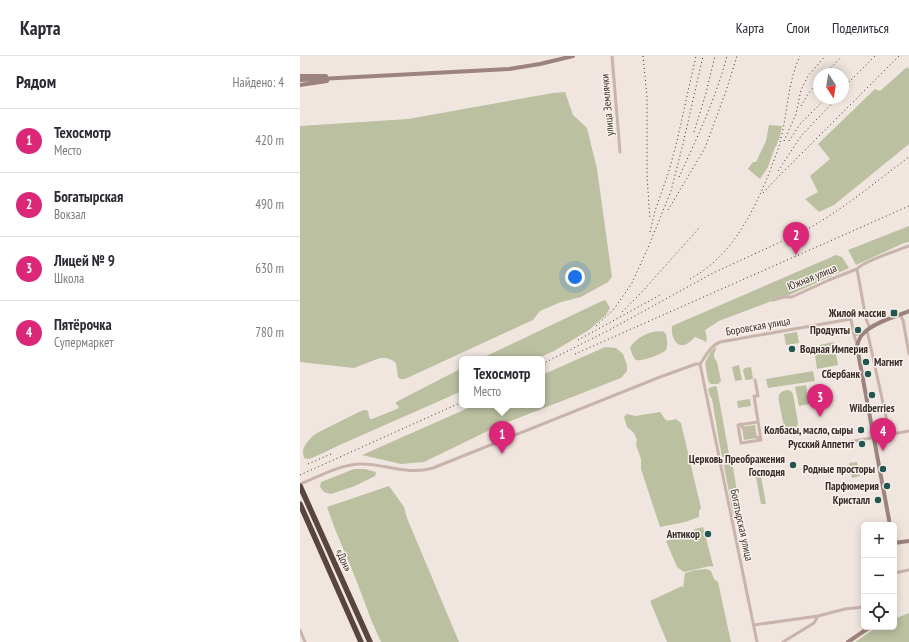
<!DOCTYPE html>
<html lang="ru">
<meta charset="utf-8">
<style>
:root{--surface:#fff;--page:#f2f2f3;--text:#2b2b33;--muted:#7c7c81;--line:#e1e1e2;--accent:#db2777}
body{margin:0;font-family:"PT Sans Narrow",sans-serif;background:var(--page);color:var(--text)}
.controls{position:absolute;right:12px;bottom:12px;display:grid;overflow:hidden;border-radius:6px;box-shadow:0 2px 10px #0003}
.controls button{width:36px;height:36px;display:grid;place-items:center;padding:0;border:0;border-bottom:1px solid var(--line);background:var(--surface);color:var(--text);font:20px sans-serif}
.compass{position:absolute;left:513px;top:12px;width:36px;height:36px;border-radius:50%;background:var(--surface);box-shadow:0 2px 10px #0003;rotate:168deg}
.you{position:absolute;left:275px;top:221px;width:14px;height:14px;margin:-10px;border:3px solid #fff;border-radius:50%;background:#1a73e8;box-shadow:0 0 0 6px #1a73e833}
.badge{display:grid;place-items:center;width:26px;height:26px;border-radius:50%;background:var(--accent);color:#fff;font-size:13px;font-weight:700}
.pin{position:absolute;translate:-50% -33px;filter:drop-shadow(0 1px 2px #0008)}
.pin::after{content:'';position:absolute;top:21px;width:14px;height:12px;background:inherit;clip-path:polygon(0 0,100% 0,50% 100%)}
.popup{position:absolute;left:159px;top:300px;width:86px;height:52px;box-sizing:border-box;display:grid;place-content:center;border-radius:6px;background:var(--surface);filter:drop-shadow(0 1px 3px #0005);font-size:13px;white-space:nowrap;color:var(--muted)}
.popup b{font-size:15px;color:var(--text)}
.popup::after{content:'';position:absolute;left:50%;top:100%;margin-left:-8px;border:8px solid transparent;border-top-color:var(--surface)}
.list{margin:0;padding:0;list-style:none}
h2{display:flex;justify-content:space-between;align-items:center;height:52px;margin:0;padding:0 16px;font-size:17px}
h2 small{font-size:13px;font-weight:400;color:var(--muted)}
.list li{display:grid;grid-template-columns:26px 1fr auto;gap:12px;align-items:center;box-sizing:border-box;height:64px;padding:0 16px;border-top:1px solid var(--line)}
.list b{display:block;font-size:15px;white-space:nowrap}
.list p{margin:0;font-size:13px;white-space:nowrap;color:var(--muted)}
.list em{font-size:13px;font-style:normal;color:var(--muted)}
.icon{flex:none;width:22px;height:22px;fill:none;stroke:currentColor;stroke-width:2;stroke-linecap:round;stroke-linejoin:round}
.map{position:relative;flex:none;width:609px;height:586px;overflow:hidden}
header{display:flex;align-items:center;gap:24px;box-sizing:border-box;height:56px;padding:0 20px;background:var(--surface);border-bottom:1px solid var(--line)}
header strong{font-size:19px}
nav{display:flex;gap:22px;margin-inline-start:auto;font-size:14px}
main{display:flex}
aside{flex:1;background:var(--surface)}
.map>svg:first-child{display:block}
.green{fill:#bac0a0}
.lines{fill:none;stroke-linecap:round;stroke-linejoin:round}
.street{stroke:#c9b4ac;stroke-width:3}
.secondary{stroke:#9d837d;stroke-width:4}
.highway{stroke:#584542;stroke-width:5.5}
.rail{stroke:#382c2a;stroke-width:1;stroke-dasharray:1 3;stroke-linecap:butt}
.poi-dot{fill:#225751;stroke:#f9f1ec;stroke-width:1.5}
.labels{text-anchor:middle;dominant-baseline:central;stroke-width:3;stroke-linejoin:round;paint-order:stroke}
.street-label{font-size:11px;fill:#382c2a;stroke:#f9f1ec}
.poi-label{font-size:11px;font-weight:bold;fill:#382c2a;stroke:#f9f1ec;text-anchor:end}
</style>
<header>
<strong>Карта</strong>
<nav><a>Карта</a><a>Слои</a><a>Поделиться</a></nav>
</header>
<main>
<aside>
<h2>Рядом<small>Найдено: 4</small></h2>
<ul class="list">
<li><span class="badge">1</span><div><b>Техосмотр</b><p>Место</p></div><em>420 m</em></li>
<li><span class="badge">2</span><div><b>Богатырская</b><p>Вокзал</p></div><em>490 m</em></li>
<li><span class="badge">3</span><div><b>Лицей № 9</b><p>Школа</p></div><em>630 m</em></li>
<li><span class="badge">4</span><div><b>Пятёрочка</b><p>Супермаркет</p></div><em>780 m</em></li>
</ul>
</aside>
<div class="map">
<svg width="609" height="586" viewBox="0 0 609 586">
<rect width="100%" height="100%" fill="#f1e6df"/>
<path class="green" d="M 607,11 L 609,13 L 609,88 L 534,149 L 519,156 L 505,143 L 518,136 L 510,120 L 530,103 L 518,88 L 575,33 L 580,35 Z
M 265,36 L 273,59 L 287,72 L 297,113 L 312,221 L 308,226 L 281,241 L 261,246 L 240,255 L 233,264 L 105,323 L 100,323 L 98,321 L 96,307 L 92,304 L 86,302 L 80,302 L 54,312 L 0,306 L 0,70 L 108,63 L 253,37 Z
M 469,69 L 482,70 L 479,84 L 478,84 L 476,91 L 475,91 L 468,111 L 460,123 L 448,113 L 453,106 L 456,106 L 466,85 Z
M 609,170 L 609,186 L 604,187 L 556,209 L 548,194 Z
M 536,199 L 542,201 L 549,212 L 485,241 L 469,246 L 419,265 L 405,274 L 407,283 L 406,283 L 407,286 L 395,281 C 392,283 389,288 384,289 C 374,291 371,277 372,270 Z
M 304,244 L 306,245 L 310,252 L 306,259 L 289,274 L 254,295 L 236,303 L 180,303 Z
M 363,275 L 366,278 C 367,282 368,290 366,294 C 363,298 340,306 336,304 C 333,302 331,295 330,292 C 333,285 345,277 353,276 C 356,275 360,276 363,275 Z
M 497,276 L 499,287 L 486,289 L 484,278 Z
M 534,286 L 538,309 L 517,313 L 514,293 L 519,292 L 519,289 Z
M 305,291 L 316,292 L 323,298 L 327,309 L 327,315 L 321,322 L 198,370 L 124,406 L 101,408 L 62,399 L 175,349 L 242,349 L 242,319 Z
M 416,291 L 416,293 L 414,298 L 414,301 L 417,306 L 421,325 L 418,328 L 411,328 L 408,325 L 405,307 L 411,295 Z
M 439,309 L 442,324 L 435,325 L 432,311 Z
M 451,311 L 453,323 L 446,324 L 445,323 L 443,314 L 445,312 Z
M 162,312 L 162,335 L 42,388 L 12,402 L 8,403 L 4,402 C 4,402 3,396 3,395 C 4,388 12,380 17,377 L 61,355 C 71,352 67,357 70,363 L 72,363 L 97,353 L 99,351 L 96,348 L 96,346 Z
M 513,315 L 515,325 L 468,332 L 466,323 Z
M 506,329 L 509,348 L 499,350 L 495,331 Z
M 416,330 L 417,332 L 429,398 L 428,400 L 422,401 L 419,385 L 412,343 L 410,340 L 408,333 L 411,331 Z
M 487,334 L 491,335 L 493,338 L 498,366 L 497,371 C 484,382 483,364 481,356 C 480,351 478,344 479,339 C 481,335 484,335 487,334 Z
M 450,343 L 451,350 L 438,352 L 437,345 Z
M 360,356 C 367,365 364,366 376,363 L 381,367 L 401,452 L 399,455 L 399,461 L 385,466 L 360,471 L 341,413 L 341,403 L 336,389 L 337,384 L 334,377 L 327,371 L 324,361 L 327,358 L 335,360 Z
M 455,369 L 457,382 L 444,384 L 442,371 Z
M 557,406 L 560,420 L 552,422 L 549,407 Z
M 425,407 L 430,407 L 432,408 L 433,411 L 440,454 L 438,457 L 435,459 L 433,458 L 424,410 Z
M 54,413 L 65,413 L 76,416 L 75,420 L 55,430 L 31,438 L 24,436 L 20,431 L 21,426 Z
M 460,415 L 466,448 L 461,448 L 455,416 Z
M 89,430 L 104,451 L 107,462 L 159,586 L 81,586 L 72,566 L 57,526 L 35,473 L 27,451 Z
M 403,471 L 413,509 L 413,511 L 410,510 L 384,516 L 377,511 L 366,485 L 385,478 L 390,478 L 395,473 Z
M 406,513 L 411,515 L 414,523 L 418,526 L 431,586 L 367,586 L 350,545 L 382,530 L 383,532 L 385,517 L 395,514 Z
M 609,557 L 609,586 L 555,586 L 577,571 L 594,571 L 594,563 Z"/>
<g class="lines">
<path class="street" d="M 312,0 L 320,96
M 557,213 L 566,263 L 570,272
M 473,244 L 484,241 L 492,241 L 529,224 L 557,213 C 565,204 597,195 609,190
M 600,259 L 603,264 L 609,298
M 567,274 L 590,379
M 554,279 L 557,289
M 400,308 L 457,586
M 400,308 C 406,300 410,290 420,286 L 551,263 L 554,279 L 563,277
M 455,324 L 458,340 L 454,340 L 461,384 L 441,387 L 438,369 L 458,366
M 441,368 L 442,371 L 461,384
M 522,391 L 609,375
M 0,428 C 18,421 39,409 59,408 C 85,407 105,420 133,412 L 360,321 L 396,308 L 400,308
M 594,517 L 609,514
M 454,569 L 518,560
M 0,574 L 5,586
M 483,586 L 514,567 L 518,560 L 545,553 L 564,551"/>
<path class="secondary" d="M 0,20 L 26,20
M 0,24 L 209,13 L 240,8 L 273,0
M 0,29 L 27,25
M 590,469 L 557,291 C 558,286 560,280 564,277 C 572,267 597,260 609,255
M 594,487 L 609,485
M 548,586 L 570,571"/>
<path class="highway" d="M 0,430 L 70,586
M 0,448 L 61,586"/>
<path class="rail" d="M 343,0 L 347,41 L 347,120 L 350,163
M 525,18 L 541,1
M 543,32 L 575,0
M 501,50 L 508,38 L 519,24
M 394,76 L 406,37 L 415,0
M 484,85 L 496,58 L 501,34 L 508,20 L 525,0
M 489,85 L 500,68 L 526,42
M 478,115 L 501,80 L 537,42
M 379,121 C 397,82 416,42 427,0
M 463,137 L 478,121 L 599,0
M 368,154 L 405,92 L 426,35 L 437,0
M 350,176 L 355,155 L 369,115 L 377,85 L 396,0
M 390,223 C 432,200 453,157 470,115 C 473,105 478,96 480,86 C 488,57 487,28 500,0
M 322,256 L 341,237 L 400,171
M 296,270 L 314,253 L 332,227 L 350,187 L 371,135 L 383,88 L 403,0
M 278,284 L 362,238
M 275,298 L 609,150
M 242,308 L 313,272 L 411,218 L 502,176 C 540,156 574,127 609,101
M 8,408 L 31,398
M 0,419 L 162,346"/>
</g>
<g class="poi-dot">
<rect x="590" y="253" width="8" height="8" rx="2"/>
<circle cx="558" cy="274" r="4"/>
<circle cx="492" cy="293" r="4"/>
<circle cx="566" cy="306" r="4"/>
<circle cx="568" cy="318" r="4"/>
<circle cx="572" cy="339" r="4"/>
<circle cx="561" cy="374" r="4"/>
<circle cx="562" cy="388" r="4"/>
<circle cx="493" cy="409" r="4"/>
<circle cx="583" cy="413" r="4"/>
<circle cx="587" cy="430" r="4"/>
<circle cx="578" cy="444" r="4"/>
<circle cx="408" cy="478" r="4"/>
</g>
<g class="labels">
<g class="street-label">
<text transform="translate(307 49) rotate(-95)">улица Землячки</text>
<text transform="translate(512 221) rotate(-22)">Южная улица</text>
<text transform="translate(458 270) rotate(-10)">Боровская улица</text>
<text transform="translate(442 469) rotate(78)">Богатырская улица</text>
<text transform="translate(44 504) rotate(66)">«Дон»</text>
</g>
<g class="poi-label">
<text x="586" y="257">Жилой массив</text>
<text x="550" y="274">Продукты</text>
<text x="500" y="293" text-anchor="start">Водная Империя</text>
<text x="574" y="306" text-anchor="start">Магнит</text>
<text x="560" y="318">Сбербанк</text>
<text x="572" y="352" text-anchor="middle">Wildberries</text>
<text x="553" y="374">Колбасы, масло, сыры</text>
<text x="554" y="388">Русский Аппетит</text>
<text x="485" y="403">Церковь Преображения<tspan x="485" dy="13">Господня</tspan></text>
<text x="575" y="413">Родные просторы</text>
<text x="579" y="430">Парфюмерия</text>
<text x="570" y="444">Кристалл</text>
<text x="400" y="478">Антикор</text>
</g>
</g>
</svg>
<div class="controls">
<button>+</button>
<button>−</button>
<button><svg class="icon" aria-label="locate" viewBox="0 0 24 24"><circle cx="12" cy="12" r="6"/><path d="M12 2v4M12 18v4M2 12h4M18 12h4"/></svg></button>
</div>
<svg class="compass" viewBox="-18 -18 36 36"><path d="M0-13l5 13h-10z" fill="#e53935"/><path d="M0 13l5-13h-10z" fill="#7c7c81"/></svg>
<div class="you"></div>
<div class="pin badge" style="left:202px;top:398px">1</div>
<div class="popup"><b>Техосмотр</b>Место</div>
<div class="pin badge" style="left:496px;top:199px">2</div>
<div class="pin badge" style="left:520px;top:361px">3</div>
<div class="pin badge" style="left:583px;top:395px">4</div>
</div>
</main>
